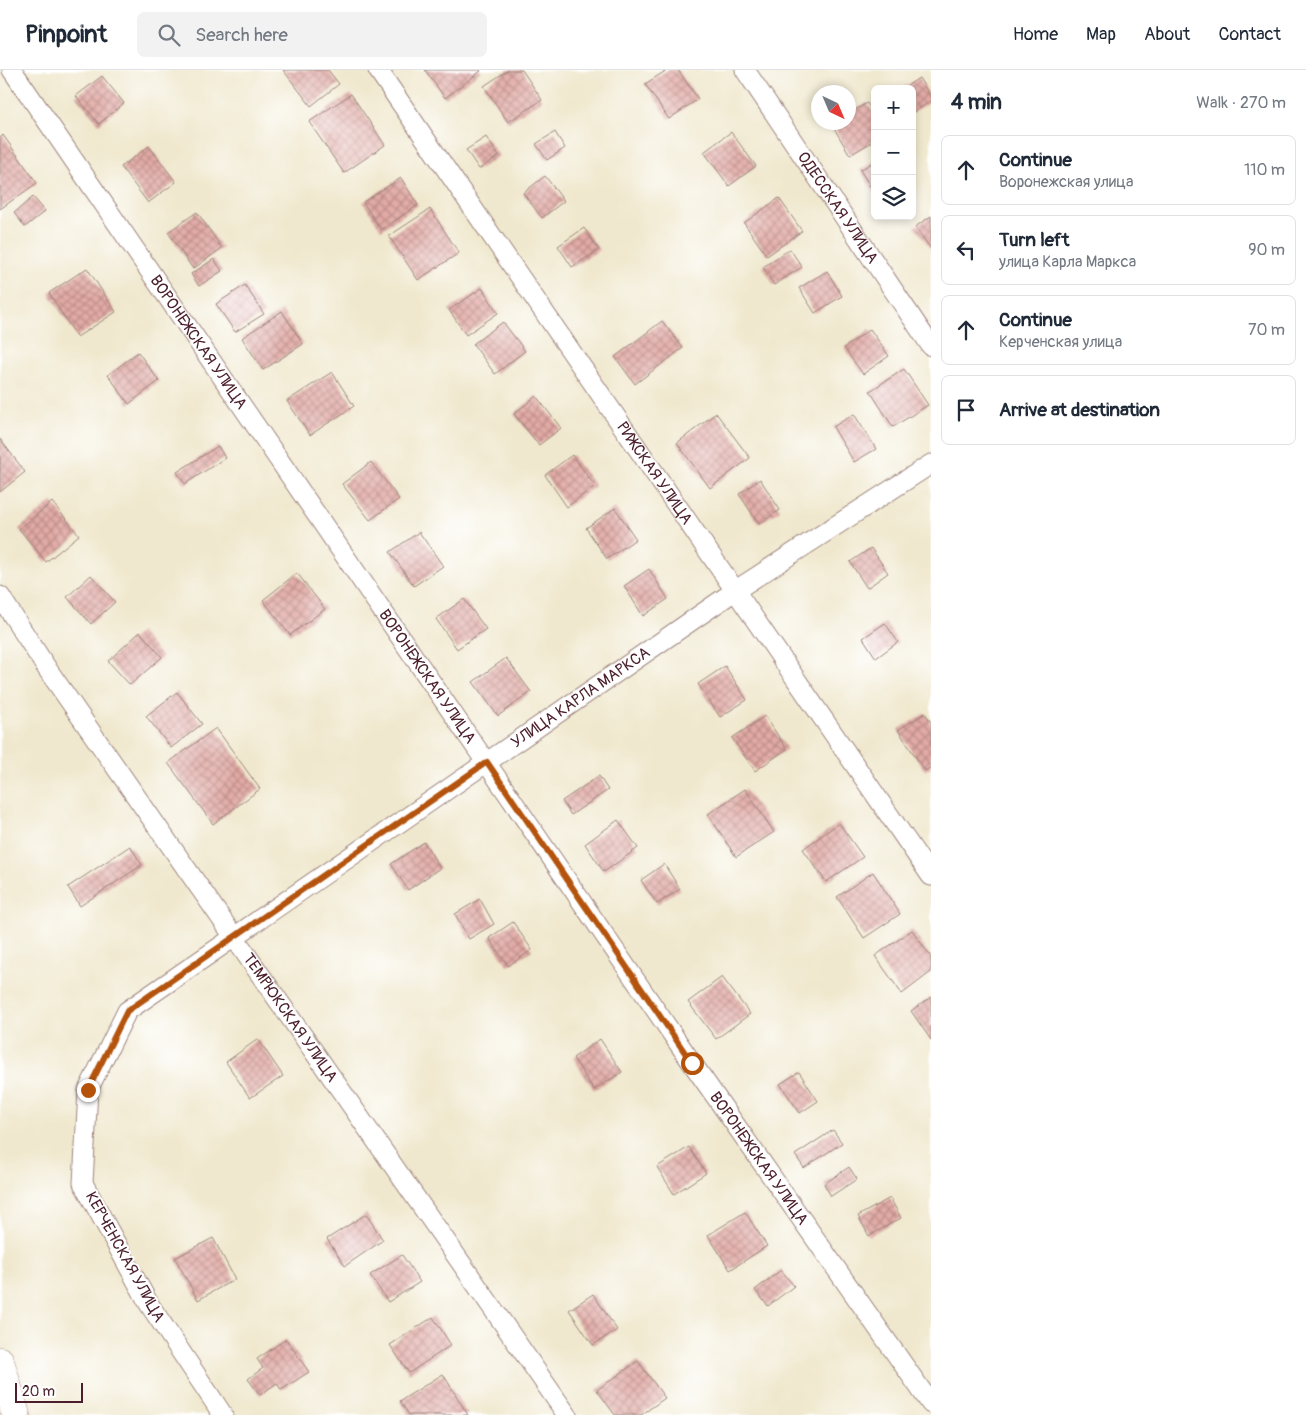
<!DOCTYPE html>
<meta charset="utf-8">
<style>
:root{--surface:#fff;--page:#f2f2f3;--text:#1f2937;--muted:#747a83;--line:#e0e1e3}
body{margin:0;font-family:Pangolin,sans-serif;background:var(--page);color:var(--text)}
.controls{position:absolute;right:15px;top:15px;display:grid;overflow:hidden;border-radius:8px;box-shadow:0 2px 8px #0003}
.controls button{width:45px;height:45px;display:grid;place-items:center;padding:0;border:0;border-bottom:1px solid var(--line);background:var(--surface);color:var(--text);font:25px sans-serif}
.compass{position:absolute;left:811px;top:15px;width:45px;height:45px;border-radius:50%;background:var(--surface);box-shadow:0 2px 8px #0003;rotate:136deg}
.scale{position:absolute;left:15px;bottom:12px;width:68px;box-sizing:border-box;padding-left:5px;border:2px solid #4a1f2b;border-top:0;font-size:14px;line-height:18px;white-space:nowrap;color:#4a1f2b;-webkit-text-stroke:4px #fff;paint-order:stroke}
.stop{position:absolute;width:15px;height:15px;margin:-11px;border:4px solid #b45309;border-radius:50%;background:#fff}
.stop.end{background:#b45309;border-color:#fff;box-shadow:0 1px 5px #0008}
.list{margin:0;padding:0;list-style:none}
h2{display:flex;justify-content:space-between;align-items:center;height:65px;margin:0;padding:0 20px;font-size:21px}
h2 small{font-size:16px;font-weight:400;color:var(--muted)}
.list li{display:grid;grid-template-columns:32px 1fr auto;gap:15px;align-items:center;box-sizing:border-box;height:70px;margin:0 10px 10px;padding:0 10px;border:1px solid var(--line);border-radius:8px}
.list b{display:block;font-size:19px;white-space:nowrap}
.list p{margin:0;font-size:16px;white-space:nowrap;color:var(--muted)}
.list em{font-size:16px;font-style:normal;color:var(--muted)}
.icon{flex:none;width:28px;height:28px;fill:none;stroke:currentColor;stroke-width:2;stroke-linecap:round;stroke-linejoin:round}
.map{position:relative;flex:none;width:931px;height:1345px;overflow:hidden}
header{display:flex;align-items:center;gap:30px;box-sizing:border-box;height:70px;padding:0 25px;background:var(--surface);border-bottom:1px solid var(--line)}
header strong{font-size:24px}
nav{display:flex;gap:28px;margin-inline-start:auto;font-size:18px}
.search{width:350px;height:45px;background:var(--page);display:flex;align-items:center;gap:12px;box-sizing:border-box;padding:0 18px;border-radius:8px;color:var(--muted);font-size:19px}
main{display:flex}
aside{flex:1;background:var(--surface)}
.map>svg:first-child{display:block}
.building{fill:url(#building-cross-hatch)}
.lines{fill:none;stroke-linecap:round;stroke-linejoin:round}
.minor-casing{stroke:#9d847c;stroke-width:21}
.trunk-casing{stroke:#9d847c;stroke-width:29}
.minor{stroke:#fff;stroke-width:19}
.trunk{stroke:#fff;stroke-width:28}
.route{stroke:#b45309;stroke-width:6}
.labels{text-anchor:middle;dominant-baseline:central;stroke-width:4;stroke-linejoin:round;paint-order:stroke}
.street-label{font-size:16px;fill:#4a1f2b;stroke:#fff}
</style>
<header>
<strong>Pinpoint</strong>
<div class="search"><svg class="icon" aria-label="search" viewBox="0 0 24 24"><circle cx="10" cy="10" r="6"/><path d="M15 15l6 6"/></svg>Search here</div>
<nav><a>Home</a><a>Map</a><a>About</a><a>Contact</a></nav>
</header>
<main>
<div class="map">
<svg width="931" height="1345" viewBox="0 0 931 1345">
<defs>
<pattern id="building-cross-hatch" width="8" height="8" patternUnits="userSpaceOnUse" patternTransform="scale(1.25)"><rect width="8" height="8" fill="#e2aaa5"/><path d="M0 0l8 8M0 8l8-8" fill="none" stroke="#b98a87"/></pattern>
</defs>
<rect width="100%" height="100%" fill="#fff"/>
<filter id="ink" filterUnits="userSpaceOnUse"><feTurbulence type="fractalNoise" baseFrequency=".02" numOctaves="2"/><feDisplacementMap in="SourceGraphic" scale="10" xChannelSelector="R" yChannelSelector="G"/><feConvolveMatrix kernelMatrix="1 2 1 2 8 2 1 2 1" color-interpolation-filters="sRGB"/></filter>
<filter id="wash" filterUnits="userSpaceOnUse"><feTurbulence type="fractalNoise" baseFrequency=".0096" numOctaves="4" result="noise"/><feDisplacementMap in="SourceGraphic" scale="20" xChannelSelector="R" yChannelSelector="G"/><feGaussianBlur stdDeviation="1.12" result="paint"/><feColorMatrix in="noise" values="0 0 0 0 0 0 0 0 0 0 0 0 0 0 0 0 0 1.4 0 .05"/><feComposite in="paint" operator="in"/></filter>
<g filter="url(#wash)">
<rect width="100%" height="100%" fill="#f0e8ce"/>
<g id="blocks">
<path class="building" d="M 283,0 L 328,0 L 339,14 L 311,36 Z
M 425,0 L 480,0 L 481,1 L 445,28 Z
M 508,0 L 522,0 L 542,30 L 508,52 L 484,16 Z
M 667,0 L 678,0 L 698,29 L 669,49 L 645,14 Z
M 102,6 L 124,33 L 99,54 L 76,26 Z
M 919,8 L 931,27 L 931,31 L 912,43 L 912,19 L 902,19 Z
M 351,24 L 385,75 L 344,103 L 309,52 Z
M 867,33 L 875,45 L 875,70 L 850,85 L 832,55 L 835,52 L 848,52 L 848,44 Z
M 555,62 L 565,78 L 547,90 L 536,74 Z
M 731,62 L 756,96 L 729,116 L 704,82 Z
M 3,65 L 37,113 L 0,139 L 0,68 Z
M 486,67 L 499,86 L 479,99 L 466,80 Z
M 149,76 L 176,112 L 148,133 L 121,97 Z
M 875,91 L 875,124 L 860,100 Z
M 545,106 L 564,131 L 542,148 L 523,123 Z
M 401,108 L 418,135 L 381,160 L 363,132 Z
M 33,127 L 45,141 L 25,157 L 14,143 Z
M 779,128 L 802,161 L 767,186 L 744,153 Z
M 430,139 L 459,183 L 418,210 L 389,166 Z
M 197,142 L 222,178 L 193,199 L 168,162 Z
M 931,146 L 931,179 L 915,157 Z
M 584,158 L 599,180 L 572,197 L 558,176 Z
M 790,179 L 802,197 L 774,215 L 763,197 Z
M 214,189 L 222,201 L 199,216 L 191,204 Z
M 87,198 L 116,242 L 77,267 L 49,223 Z
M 827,201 L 842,226 L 815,243 L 799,218 Z
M 245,215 L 264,244 L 235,262 L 216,234 Z
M 482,218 L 498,243 L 466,265 L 449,240 Z
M 282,241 L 303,274 L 263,300 L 242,268 Z
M 662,251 L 683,278 L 635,314 L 615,287 Z
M 503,252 L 525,281 L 495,304 L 473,274 Z
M 870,259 L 889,286 L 863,304 L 844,278 Z
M 138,282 L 159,311 L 129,334 L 108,305 Z
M 904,299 L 928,335 L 893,357 L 870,321 Z
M 332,302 L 354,336 L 310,365 L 287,331 Z
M 536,326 L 561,358 L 539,375 L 514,344 Z
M 716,343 L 750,388 L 710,418 L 677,373 Z
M 854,344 L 876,379 L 854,392 L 833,357 Z
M 0,369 L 25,402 L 0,422 Z
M 218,376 L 225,388 L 185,414 L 177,402 Z
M 572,385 L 595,416 L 567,437 L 545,405 Z
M 371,392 L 399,429 L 370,450 L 342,414 Z
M 760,409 L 780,440 L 759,454 L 739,424 Z
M 52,432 L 79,465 L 46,492 L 19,459 Z
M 615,438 L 636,469 L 607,489 L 586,458 Z
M 419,462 L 443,496 L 414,516 L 390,482 Z
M 871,478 L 888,503 L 867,518 L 850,492 Z
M 649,499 L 668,529 L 643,546 L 624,516 Z
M 297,503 L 325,539 L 290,565 L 263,530 Z
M 91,505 L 115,532 L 91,554 L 67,527 Z
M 464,529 L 486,559 L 457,579 L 436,549 Z
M 885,553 L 898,572 L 876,588 L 863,568 Z
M 140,562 L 162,587 L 130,615 L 108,591 Z
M 506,588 L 531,622 L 498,646 L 473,612 Z
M 725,596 L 747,630 L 720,647 L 698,614 Z
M 177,622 L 202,654 L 171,678 L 146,646 Z
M 925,643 L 931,652 L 931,697 L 925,701 L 898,660 Z
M 765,646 L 787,679 L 755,701 L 732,668 Z
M 216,658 L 260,719 L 213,754 L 168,693 Z
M 599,706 L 608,720 L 571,745 L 562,731 Z
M 745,719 L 774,762 L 736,787 L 708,744 Z
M 618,750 L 638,778 L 604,802 L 585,774 Z
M 839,753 L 863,787 L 826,812 L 803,779 Z
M 424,772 L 440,798 L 408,820 L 391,794 Z
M 130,776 L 142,795 L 80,836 L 68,817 Z
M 664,794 L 680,819 L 657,834 L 641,810 Z
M 873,802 L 900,844 L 864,868 L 837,827 Z
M 480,829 L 494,854 L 469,869 L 455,844 Z
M 513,852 L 532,880 L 508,896 L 489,868 Z
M 912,860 L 931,887 L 931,902 L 902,924 L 875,886 Z
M 722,907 L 750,944 L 716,969 L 688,932 Z
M 931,927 L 931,970 L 911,941 Z
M 258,969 L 283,1006 L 250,1028 L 226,992 Z
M 600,969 L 622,1002 L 594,1020 L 573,988 Z
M 799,1002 L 818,1031 L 800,1043 L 780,1014 Z
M 833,1060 L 842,1073 L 804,1098 L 795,1085 Z
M 689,1077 L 706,1103 L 674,1124 L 657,1097 Z
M 849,1097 L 857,1109 L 831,1126 L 824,1114 Z
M 890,1128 L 901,1148 L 869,1166 L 858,1146 Z
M 745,1142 L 767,1176 L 730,1200 L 708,1165 Z
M 366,1144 L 383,1170 L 345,1196 L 327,1169 Z
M 213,1168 L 235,1209 L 198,1230 L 175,1188 Z
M 402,1185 L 420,1212 L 388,1232 L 370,1205 Z
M 781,1200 L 794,1216 L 768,1236 L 755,1220 Z
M 593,1224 L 617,1260 L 593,1275 L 569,1240 Z
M 433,1247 L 451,1275 L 409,1303 L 390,1275 Z
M 286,1269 L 309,1302 L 281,1320 L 277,1313 L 260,1325 L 248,1309 L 263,1298 L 257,1289 Z
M 638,1291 L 665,1328 L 641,1345 L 615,1345 L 597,1320 Z
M 443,1304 L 468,1345 L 409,1345 L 400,1331 Z"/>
</g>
</g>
<g filter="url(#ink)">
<use href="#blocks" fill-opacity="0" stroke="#9d847c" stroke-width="1"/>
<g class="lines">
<defs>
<g id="minor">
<path id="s1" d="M 12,0 L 692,993 L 931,1334"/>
<path id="s2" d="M 378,0 L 931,806"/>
<path id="s3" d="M 745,0 L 931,276"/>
<path id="s4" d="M 0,526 L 48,600 L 567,1345"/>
<path id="s5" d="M 223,1345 L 149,1234 L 83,1113 L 88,1020 L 127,941 L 736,520 L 931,394"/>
</g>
<path id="trunk" d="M 0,1291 L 16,1345"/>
</defs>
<use href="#minor" class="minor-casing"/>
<use href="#trunk" class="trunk-casing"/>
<use href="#minor" class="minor"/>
<use href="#trunk" class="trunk"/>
</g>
</g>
<g class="lines" filter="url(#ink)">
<path class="route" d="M 88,1020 L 127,941 L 487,692 L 692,993"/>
</g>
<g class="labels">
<g class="street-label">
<text stroke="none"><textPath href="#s3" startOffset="166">ОДЕССКАЯ УЛИЦА</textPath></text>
<text stroke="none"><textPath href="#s1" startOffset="330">ВОРОНЕЖСКАЯ УЛИЦА</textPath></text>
<text stroke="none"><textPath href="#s2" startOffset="489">РИЖСКАЯ УЛИЦА</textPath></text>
<text stroke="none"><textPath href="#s1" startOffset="735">ВОРОНЕЖСКАЯ УЛИЦА</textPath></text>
<text stroke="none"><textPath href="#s5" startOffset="1004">УЛИЦА КАРЛА МАРКСА</textPath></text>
<text stroke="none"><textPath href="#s4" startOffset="512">ТЕМРЮКСКАЯ УЛИЦА</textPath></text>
<text stroke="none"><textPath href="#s1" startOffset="1320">ВОРОНЕЖСКАЯ УЛИЦА</textPath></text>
<text transform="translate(125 1187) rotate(61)">КЕРЧЕНСКАЯ УЛИЦА</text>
</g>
</g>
</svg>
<div class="controls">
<button>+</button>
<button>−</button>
<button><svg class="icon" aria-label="layers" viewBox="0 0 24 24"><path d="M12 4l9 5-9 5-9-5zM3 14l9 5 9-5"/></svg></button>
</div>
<svg class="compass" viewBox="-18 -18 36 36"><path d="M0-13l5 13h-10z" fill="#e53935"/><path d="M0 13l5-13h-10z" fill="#747a83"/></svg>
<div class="scale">20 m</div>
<div class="stop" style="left:692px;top:993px"></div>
<div class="stop end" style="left:88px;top:1020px"></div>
</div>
<aside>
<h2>4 min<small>Walk · 270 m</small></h2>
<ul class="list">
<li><svg class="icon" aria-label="ahead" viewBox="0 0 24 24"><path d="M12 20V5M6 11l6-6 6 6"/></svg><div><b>Continue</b><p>Воронежская улица</p></div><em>110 m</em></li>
<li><svg class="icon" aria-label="left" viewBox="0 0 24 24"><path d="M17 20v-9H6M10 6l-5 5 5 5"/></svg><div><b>Turn left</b><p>улица Карла Маркса</p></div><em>90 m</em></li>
<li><svg class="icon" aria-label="ahead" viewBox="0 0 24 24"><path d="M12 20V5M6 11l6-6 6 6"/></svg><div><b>Continue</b><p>Керченская улица</p></div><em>70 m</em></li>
<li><svg class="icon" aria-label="arrive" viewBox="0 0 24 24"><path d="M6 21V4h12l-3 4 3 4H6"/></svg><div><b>Arrive at destination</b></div></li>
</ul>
</aside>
</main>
